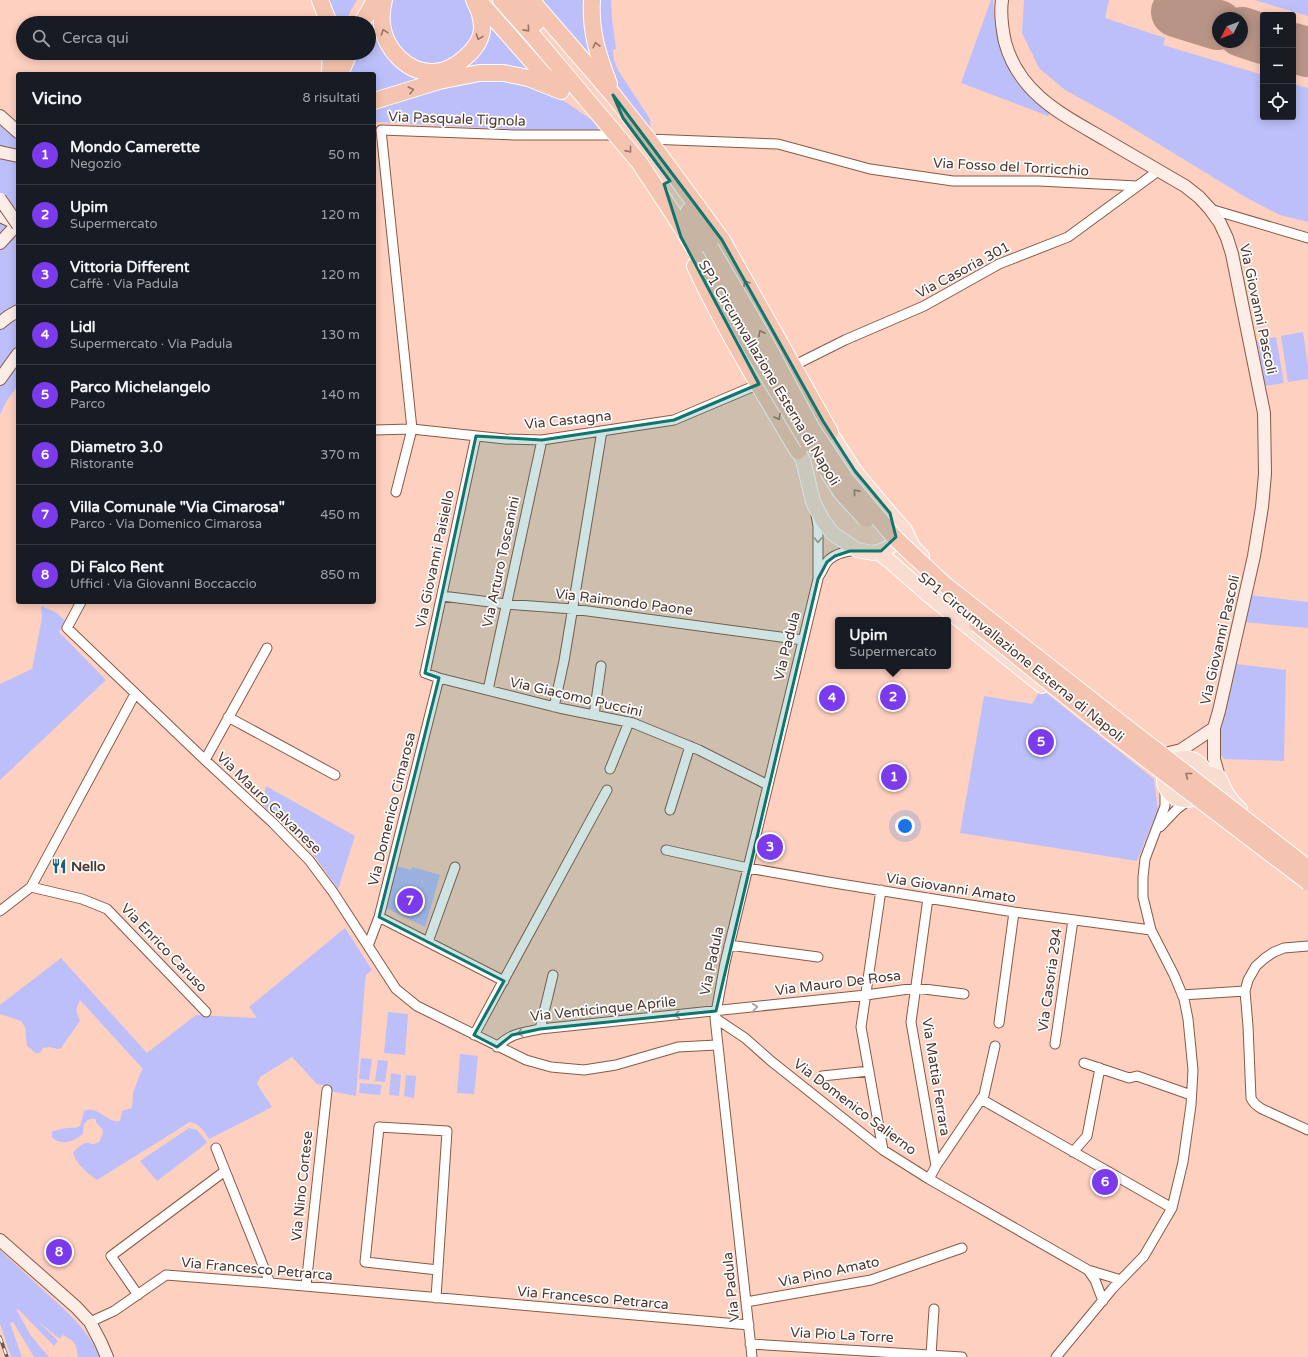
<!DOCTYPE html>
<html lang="it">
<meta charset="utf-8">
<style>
:root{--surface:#171b24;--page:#20242c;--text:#f1f3f6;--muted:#9ea1a6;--line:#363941;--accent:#7c3aed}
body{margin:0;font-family:"Varela Round",sans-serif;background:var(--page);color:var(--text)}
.controls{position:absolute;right:12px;top:12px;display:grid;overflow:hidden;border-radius:4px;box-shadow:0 2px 10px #0003}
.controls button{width:36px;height:36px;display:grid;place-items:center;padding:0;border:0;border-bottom:1px solid var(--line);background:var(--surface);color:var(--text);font:20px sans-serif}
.compass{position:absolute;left:1212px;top:12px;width:36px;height:36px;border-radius:50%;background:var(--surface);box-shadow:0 2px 10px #0003;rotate:228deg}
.you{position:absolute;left:905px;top:826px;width:14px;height:14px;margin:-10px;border:3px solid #fff;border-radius:50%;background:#1a73e8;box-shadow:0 0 0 6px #1a73e833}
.badge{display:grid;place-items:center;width:26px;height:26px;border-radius:50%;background:var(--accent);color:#fff;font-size:13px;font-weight:700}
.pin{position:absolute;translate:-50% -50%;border:2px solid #fff;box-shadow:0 1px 4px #0006}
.popup{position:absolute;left:835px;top:617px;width:116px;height:52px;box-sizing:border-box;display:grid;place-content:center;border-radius:4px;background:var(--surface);filter:drop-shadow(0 1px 3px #0005);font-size:13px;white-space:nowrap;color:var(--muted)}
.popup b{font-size:15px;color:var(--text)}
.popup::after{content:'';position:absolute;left:50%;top:100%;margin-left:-8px;border:8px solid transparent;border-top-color:var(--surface)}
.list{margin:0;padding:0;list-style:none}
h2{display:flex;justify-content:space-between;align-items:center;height:52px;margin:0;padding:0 16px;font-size:17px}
h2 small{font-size:13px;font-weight:400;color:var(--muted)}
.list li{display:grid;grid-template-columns:26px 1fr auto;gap:12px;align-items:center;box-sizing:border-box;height:60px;padding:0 16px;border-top:1px solid var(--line)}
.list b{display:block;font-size:15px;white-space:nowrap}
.list p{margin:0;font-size:13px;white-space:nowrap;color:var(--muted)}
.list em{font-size:13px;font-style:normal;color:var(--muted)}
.icon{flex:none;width:22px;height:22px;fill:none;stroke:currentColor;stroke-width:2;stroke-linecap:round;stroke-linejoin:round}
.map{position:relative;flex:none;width:1308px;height:1357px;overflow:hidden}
.search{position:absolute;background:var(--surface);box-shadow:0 2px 10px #0003;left:16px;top:16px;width:360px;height:44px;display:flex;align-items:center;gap:10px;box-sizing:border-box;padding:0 14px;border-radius:22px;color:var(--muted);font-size:15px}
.panel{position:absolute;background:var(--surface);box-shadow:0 2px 10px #0003;left:16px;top:72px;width:360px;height:532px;border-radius:4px}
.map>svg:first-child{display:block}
.green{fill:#bdbffa}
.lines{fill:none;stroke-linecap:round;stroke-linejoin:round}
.taxiway{stroke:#b89486;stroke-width:20}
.runway{stroke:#b89486;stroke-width:50}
.street-casing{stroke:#8a5945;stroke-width:11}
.secondary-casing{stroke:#8a5945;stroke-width:14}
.primary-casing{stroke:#fff;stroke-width:16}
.highway-casing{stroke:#fff;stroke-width:18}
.street{stroke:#fff;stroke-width:9}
.secondary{stroke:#fcede7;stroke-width:12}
.primary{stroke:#f9dcd0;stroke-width:14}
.highway{stroke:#f5c4b0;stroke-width:16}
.rail-casing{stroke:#73584d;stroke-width:3.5}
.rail{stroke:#fdfdfd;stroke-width:2;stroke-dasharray:6;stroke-linecap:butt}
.secondary-bridge-casing{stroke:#8a5945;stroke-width:14;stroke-linecap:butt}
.highway-bridge-casing{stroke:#fff;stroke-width:18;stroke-linecap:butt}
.secondary-bridge{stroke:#fcede7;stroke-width:12}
.highway-bridge{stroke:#f5c4b0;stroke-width:16}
.oneway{stroke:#997668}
.oneway2{stroke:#a69b96}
.marked{fill:#0f766e;fill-opacity:0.2;stroke:#0f766e;stroke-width:3;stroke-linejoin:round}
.labels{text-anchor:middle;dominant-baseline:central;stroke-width:3.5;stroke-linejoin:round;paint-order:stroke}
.street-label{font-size:14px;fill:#4d372e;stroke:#fdfdfd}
.poi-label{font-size:14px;font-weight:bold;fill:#4d372e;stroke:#fdfdfd;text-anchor:start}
</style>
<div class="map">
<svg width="1308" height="1357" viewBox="0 0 1308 1357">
<rect width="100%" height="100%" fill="#fed0bf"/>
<path class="green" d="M 325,0 L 357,0 L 351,10 L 345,23 L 332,23 Z
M 386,0 L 467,0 L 476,14 L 476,33 L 456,61 L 424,65 L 399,52 L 384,11 Z
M 538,0 L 585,0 L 597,66 Z
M 594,0 L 611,0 L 612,19 L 616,49 L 613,50 L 614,60 L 618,70 L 650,119 L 651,133 L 612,77 L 601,53 Z
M 991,0 L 993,0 L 995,25 L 1005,59 L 1020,83 L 1033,99 L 1051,113 L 1048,116 L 961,83 Z
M 1024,0 L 1109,0 L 1105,18 L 1165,38 L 1163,45 L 1263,75 L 1263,117 L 1293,117 L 1293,84 L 1308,88 L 1308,222 L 1280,215 L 1247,198 L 1116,118 L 1065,90 L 1039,68 L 1022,33 Z
M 1254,0 L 1308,0 L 1308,16 Z
M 374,8 L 389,55 L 449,73 L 487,21 L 537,75 L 521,73 L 374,97 L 374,74 L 344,74 L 353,53 L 369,53 L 369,23 Z
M 485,79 L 505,79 L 548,92 L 567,103 L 595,122 L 598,128 L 596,131 L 591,132 L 524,130 L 376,122 L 376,125 L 374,125 L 374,105 L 404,95 Z
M 0,123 L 18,139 L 18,152 L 0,148 Z
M 0,157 L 18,161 L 18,222 L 0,238 Z
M 18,232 L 18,308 L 0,320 L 0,251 L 10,239 Z
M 18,315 L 18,385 L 6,402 L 0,415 L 0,329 Z
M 1303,332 L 1308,366 L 1308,379 L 1288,382 L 1281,336 Z
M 1276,337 L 1284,383 L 1265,386 L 1257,341 Z
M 1249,595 L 1308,602 L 1308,628 L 1244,622 Z
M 41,606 L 57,613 L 65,621 L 59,632 L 106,680 L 0,780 L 0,684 L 32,669 L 42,618 Z
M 1236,664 L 1286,670 L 1284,761 L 1224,759 L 1220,754 L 1219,738 Z
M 1041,689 L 1154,779 L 1158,810 L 1137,861 L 960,833 L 984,696 L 1032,704 Z
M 266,786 L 355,836 L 338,889 L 315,857 L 304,844 L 262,804 Z
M 396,866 L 411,870 L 412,867 L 440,875 L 425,927 L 386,908 Z
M 345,928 L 372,970 L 366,975 L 365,982 L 356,1096 L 330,1091 L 330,1086 L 317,1084 L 292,1057 L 260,1077 L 257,1084 L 272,1107 L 209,1139 C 204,1131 200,1124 190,1122 L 97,1180 C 87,1173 77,1165 73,1153 C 76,1149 81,1144 86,1143 C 91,1142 88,1144 93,1144 C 101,1144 102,1136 103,1130 L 96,1122 L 96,1119 C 85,1117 83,1125 83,1134 C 75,1141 61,1147 52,1137 L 52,1132 C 58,1129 70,1127 76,1128 L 80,1126 L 84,1111 C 99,1105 107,1124 120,1121 L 122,1111 L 132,1108 L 133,1093 L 140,1074 L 143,1069 L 80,1000 L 76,1010 L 80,1021 L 61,1048 L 58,1049 L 49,1047 L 43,1048 L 40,1053 L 36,1053 L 27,1046 L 25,1027 L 21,1021 L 0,1014 L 0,1005 L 61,958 L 147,1053 L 196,1015 L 257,1018 L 249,1007 Z
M 388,1012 L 408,1014 L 405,1055 L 384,1053 Z
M 460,1054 L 478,1056 L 474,1094 L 457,1093 Z
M 361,1058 L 372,1059 L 369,1080 L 359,1079 Z
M 378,1060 L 388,1061 L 385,1082 L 375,1081 Z
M 391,1073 L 401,1075 L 399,1096 L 389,1095 Z
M 406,1075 L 416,1076 L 414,1098 L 404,1096 Z
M 360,1083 L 382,1085 L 380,1095 L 359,1093 Z
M 189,1128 L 197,1130 L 207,1142 L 203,1146 L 157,1181 L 140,1161 Z
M 0,1250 C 14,1263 29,1277 43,1290 C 65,1310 88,1329 100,1357 L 78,1357 C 75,1342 77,1343 63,1335 L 60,1339 L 38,1321 L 58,1341 L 54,1346 L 19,1310 L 16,1309 L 31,1336 L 49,1357 L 34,1357 L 13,1322 L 10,1323 L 22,1357 L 11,1357 L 0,1324 Z"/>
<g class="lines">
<path class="taxiway" d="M 1204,0 C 1207,7 1212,15 1218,19
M 1242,32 L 1245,33"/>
<path class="runway" d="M 1176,12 L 1218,25
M 1242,32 L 1263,39
M 1293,48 L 1308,52"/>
<defs>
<path id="street" d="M 648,139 L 778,144 L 870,169 L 953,181 L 1039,181 L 1137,186
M 1210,209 L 1308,238
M 793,366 L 845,340 L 924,306 L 999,264 L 1068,237 L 1158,171
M 374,430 L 412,429 L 505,439 L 542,440 L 674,420 L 759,384
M 476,436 L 425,673 L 439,678 L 559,708 L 633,723 L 699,750 L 768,785
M 396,492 L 412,429 L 381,130 L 514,135 L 617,135
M 819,576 C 822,572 824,566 827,562 C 833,554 848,551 857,550
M 442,596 L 506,604 L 573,609 L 803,640
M 81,602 L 67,628 L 205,760 L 273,823 L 309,860 L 333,892 L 396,989 L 417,1006 L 526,1060 L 551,1067 L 584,1070 L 616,1065 L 678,1047 L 717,1045
M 488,690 L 542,440
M 135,694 L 31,887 L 82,899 L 107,909 L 206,1012
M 554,707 L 564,661 L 602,431
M 594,715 L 601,666
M 228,717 L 335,775
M 205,760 L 267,648
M 610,769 L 629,722
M 670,810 L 690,746
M 1160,827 L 1177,809 L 1189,800
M 666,850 L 748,868 L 828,882 L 1014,912 L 1151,930
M 881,890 L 861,1027 L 883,1150
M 928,898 L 911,1022 L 936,1166 L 929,1179
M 0,911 L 31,887
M 379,917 L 504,981
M 428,942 L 455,867
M 729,945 L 818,957
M 368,946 L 379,917 L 439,678
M 1308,946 L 1284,948 L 1274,952 L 1265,958 L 1256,966 L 1248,980 L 1245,991 L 1248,1026 L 1251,1098 C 1253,1103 1257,1106 1262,1109 L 1308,1130
M 1182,995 L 1245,991
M 715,1018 L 745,1038 L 771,1061 L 883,1150 L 929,1179 L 1088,1270 L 1121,1280
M 999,1023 L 1014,912
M 540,1029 L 553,975
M 474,1035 L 607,790
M 1055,1044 L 1073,920
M 497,1047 C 511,1033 521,1033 540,1029 L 866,995 L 916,988 L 964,994
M 1084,1063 L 1129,1078 L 1137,1076 L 1191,1095
M 822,1076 L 869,1071
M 981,1099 L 1172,1208
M 216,1148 L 270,1283
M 1073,1152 L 1087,1136 L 1100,1068
M 936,1166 L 984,1095 L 995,1046
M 1088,1270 L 1095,1280 L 1103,1301
M 306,1286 L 327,1090
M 138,1295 L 111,1256 L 225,1171
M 436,1298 L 447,1131 L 379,1127 L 365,1262 L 438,1270
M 746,1302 L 871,1280 L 962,1248
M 90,1322 L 114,1311 L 166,1275 L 270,1283 L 749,1325
M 750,1344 L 962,1357
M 931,1355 L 934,1309
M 752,1357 L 715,1018 L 725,963 L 818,579 L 818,526 L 816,515
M 1056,1357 L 1113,1288 L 1144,1256 L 1172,1208 L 1183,1162 L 1191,1105 L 1193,1070 L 1188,1019 L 1184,999 L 1174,975 L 1151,930 L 1143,897 L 1143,877 L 1145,859 L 1165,806 L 1165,787"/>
<path id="secondary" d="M 1002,0 C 1000,14 1002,28 1005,42 C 1019,94 1063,115 1106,140 C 1132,155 1159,171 1185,186 L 1199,197 L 1210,209 L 1220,223 L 1227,238 L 1232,254 L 1264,413 L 1265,474 L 1262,507 L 1254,556 L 1219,711 L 1214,728 L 1214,759 L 1219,777
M 0,116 L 18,132
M 0,152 L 18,156
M 0,216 L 18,224
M 0,243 L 12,230 L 18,226
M 0,323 L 9,316 L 18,311
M 0,379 L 18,354
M 1169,753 L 1181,750 L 1214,728
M 0,1240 L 76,1307 L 90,1322 L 101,1343 L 107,1357"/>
<path id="primary" d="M 820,426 L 830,432 L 855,471 L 890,513 L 896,525 L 896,537 L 892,545 L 886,549 L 881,551 L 873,553 L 857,550 L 832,533 L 823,521 L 813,502 L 803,460 L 798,451 L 798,443 L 801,435 L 810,428 Z
M 890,513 L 905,530 L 913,547 L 922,556
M 878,552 L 893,564 L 927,594 L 1042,686
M1164 779a21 21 0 1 1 42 0a21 21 0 1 1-42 0Z
M 1204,772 L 1219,777 C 1224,789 1229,800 1240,809"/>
<path id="highway" d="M 320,0 L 329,23
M 384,0 C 382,8 381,16 382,24 C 385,49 407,73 433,72 C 453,72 481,49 482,29 C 482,17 479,9 474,0
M 478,0 L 544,75 L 556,86
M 501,0 L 534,37 L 639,162 L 674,215 L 713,278
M 516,0 L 536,23
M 531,0 L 613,95 L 648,139 L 722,240 L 830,432
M 592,0 C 590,32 598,55 609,84
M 362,23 L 375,0
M 330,71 L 331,53
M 340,74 L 349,53
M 374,101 L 439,81 L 479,73 L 504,73 L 528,78 L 561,91
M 689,211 L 710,247
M 695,266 C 725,330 762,390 798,451"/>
</defs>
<use href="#street" class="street-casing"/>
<use href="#secondary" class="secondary-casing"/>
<use href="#primary" class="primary-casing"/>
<use href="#highway" class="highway-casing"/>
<use href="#street" class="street"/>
<use href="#secondary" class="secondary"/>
<use href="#primary" class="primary"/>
<use href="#highway" class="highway"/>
<defs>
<path id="rail" d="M 0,1337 L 7,1357"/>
</defs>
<use href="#rail" class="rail-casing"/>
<use href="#rail" class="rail"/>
<defs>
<path id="secondary-bridge" d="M 0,199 L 18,225"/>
<path id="highway-bridge" d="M 710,247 L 761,334 L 812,429 L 846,480 L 896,539 L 944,584 L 1117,720 L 1308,868
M 713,278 L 752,349 L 808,443
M 827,470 L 842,493 L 866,519
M 977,624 L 1111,732 L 1308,882"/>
</defs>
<use href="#secondary-bridge" class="secondary-bridge-casing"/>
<use href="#highway-bridge" class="highway-bridge-casing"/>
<use href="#secondary-bridge" class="secondary-bridge"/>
<use href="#highway-bridge" class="highway-bridge"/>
</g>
<defs><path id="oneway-chevron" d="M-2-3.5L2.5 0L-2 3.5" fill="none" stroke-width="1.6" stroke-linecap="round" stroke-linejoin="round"/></defs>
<g class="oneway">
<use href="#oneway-chevron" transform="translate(527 29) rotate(48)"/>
<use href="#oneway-chevron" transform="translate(384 32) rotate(-108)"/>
<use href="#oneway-chevron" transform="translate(479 37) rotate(110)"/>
<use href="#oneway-chevron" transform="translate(596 45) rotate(-103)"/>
<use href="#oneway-chevron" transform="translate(411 90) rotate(-14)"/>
<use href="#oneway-chevron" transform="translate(629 150) rotate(51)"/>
<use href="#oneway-chevron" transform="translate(746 283) rotate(-120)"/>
<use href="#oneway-chevron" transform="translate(761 333) rotate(-119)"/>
<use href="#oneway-chevron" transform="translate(778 417) rotate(59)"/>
<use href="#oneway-chevron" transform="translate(856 492) rotate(-130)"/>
<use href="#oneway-chevron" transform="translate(1188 775) rotate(-142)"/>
</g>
<g class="oneway2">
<use href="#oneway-chevron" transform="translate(818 540) rotate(89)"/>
<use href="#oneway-chevron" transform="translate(755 1007) rotate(-6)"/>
<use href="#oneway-chevron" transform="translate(677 1015) rotate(174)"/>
<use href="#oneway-chevron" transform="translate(520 1033) rotate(169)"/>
</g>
<path class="marked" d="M 613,95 L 722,240 L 823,421 L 855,471 L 890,513 L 896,537 L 881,551 L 850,551 L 835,556 L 827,562 L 818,579 L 716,1011 L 540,1029 L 512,1035 L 497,1047 L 474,1035 L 504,981 L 379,917 L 439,678 L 425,673 L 476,436 L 542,440 L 674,420 L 759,384 L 681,237 L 664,184 L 670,181 L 623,118 Z"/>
<defs>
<symbol id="restaurant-bare" viewBox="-9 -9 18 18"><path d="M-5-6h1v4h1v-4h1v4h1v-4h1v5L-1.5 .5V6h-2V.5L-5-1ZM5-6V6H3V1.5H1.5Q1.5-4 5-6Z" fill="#1c5e72" stroke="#fdfdfd" stroke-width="2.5" paint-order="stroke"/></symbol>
</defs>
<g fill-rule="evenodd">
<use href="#restaurant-bare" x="48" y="855" width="22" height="22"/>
</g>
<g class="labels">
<g class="street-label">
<text transform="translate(457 119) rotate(2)">Via Pasquale Tignola</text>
<text transform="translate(1011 167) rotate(3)">Via Fosso del Torricchio</text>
<text transform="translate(963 270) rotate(-28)">Via Casoria 301</text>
<text transform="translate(1258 309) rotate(78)">Via Giovanni Pascoli</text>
<text transform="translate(769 373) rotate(59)">SP1 Circumvallazione Esterna di Napoli</text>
<text transform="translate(568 420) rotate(-6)">Via Castagna</text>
<text transform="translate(435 559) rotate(-78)">Via Giovanni Paisiello</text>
<text transform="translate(501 562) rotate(-78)">Via Arturo Toscanini</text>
<text transform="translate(624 602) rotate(7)">Via Raimondo Paone</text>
<text transform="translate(1220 640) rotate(-77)">Via Giovanni Pascoli</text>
<text transform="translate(787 646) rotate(-76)">Via Padula</text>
<text transform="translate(1021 657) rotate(39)">SP1 Circumvallazione Esterna di Napoli</text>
<text transform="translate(576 697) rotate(13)">Via Giacomo Puccini</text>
<text transform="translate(269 803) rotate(44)">Via Mauro Calvanese</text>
<text transform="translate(392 809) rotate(-76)">Via Domenico Cimarosa</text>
<text transform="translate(951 888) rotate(9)">Via Giovanni Amato</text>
<text transform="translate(164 948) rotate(46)">Via Enrico Caruso</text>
<text transform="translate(712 961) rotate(-78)">Via Padula</text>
<text transform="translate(1050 980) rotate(-82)">Via Casoria 294</text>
<text transform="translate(838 983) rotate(-7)">Via Mauro De Rosa</text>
<text transform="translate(603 1009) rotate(-6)">Via Venticinque Aprile</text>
<text transform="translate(936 1077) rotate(81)">Via Mattia Ferrara</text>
<text transform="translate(855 1107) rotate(37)">Via Domenico Salierno</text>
<text transform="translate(302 1186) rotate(-84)">Via Nino Cortese</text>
<text transform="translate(257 1269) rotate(5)">Via Francesco Petrarca</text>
<text transform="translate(829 1272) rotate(-12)">Via Pino Amato</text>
<text transform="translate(731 1287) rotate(-96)">Via Padula</text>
<text transform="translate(593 1298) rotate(5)">Via Francesco Petrarca</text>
<text transform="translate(842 1335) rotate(3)">Via Pio La Torre</text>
</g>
<g class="poi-label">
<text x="71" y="866">Nello</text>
</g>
</g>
</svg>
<div class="controls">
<button>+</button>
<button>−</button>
<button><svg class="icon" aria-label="locate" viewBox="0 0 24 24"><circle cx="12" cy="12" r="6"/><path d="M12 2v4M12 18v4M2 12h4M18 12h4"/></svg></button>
</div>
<svg class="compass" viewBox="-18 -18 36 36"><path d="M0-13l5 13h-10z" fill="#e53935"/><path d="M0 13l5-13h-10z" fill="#9ea1a6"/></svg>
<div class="you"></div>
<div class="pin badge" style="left:894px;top:777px">1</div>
<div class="pin badge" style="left:893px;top:697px">2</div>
<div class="popup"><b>Upim</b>Supermercato</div>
<div class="pin badge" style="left:770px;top:847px">3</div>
<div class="pin badge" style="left:832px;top:698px">4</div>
<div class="pin badge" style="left:1041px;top:742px">5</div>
<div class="pin badge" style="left:1105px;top:1182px">6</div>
<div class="pin badge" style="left:410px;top:901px">7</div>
<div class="pin badge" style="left:59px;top:1252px">8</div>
<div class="search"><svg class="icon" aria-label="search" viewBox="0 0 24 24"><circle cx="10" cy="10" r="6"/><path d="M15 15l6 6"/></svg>Cerca qui</div>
<section class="panel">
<h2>Vicino<small>8 risultati</small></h2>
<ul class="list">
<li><span class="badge">1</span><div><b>Mondo Camerette</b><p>Negozio</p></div><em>50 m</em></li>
<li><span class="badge">2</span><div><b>Upim</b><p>Supermercato</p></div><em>120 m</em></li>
<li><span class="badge">3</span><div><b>Vittoria Different</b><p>Caffè · Via Padula</p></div><em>120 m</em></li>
<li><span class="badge">4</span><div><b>Lidl</b><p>Supermercato · Via Padula</p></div><em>130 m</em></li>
<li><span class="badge">5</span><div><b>Parco Michelangelo</b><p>Parco</p></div><em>140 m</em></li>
<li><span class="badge">6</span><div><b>Diametro 3.0</b><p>Ristorante</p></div><em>370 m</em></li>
<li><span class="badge">7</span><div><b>Villa Comunale &quot;Via Cimarosa&quot;</b><p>Parco · Via Domenico Cimarosa</p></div><em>450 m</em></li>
<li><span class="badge">8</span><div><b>Di Falco Rent</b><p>Uffici · Via Giovanni Boccaccio</p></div><em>850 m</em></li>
</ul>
</section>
</div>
